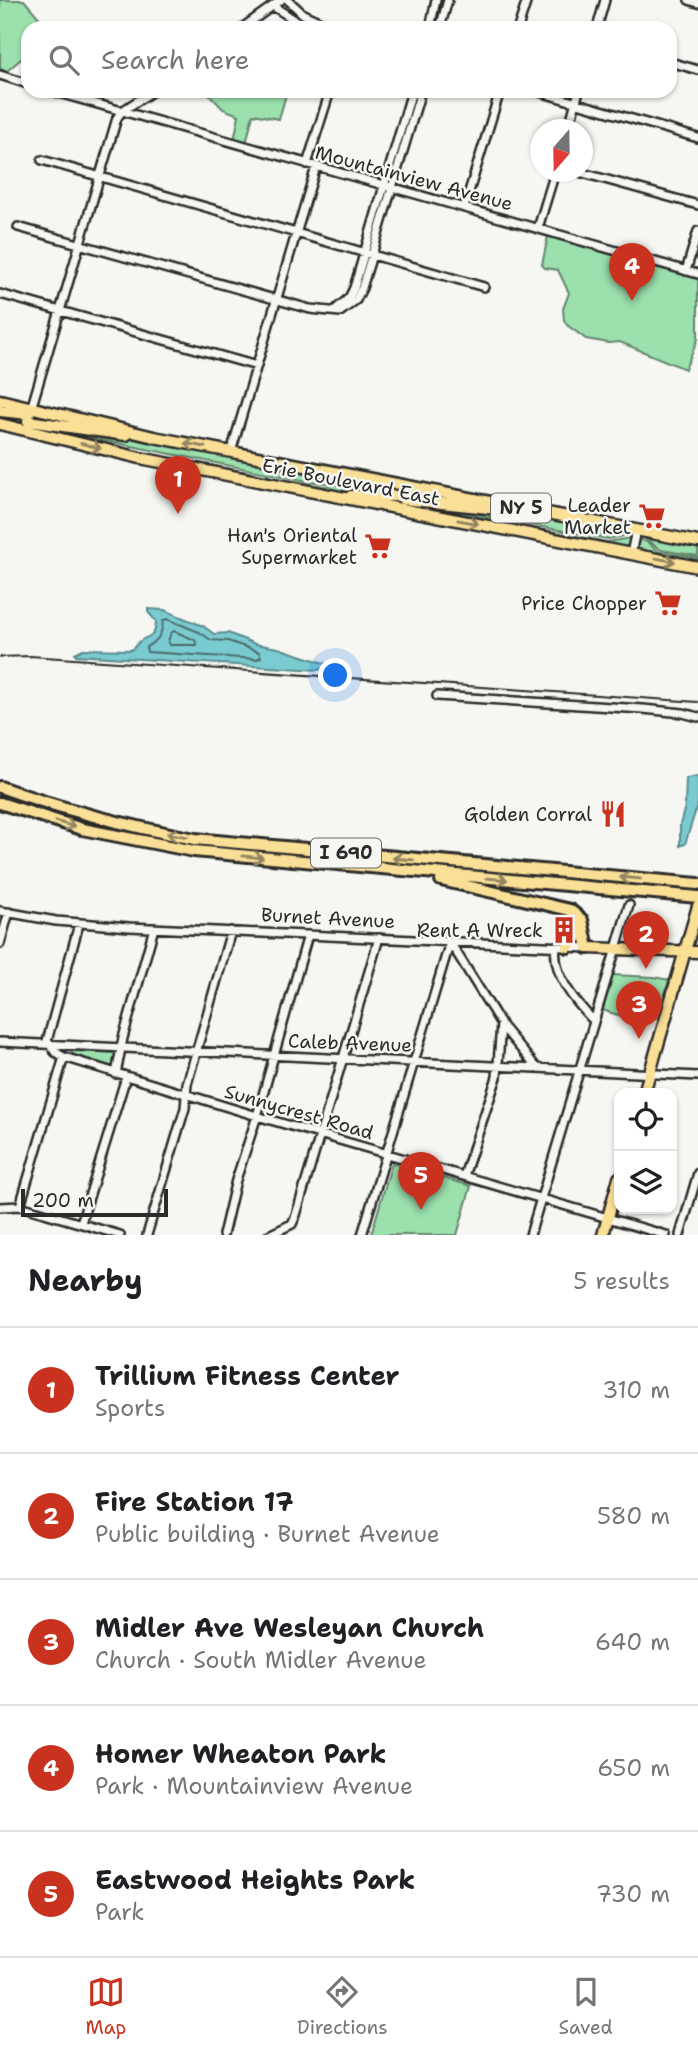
<!DOCTYPE html>
<meta charset="utf-8">
<style>
:root{--surface:#fff;--page:#f6f6f6;--text:#202124;--muted:#757577;--line:#e0e0e0;--accent:#c8321e}
body{margin:0;font-family:"Shantell Sans",sans-serif;background:var(--page);color:var(--text)}
.controls{position:absolute;right:21px;bottom:21px;display:grid;overflow:hidden;border-radius:14px;box-shadow:0 2px 5px #0004}
.controls button{width:63px;height:63px;display:grid;place-items:center;padding:0;border:0;border-bottom:2px solid var(--line);background:var(--surface);color:var(--text);font:35px sans-serif}
.compass{position:absolute;left:530px;top:119px;width:63px;height:63px;border-radius:50%;background:var(--surface);box-shadow:0 2px 5px #0004;rotate:200deg}
.scale{position:absolute;left:21px;bottom:18px;width:147px;box-sizing:border-box;padding-left:7px;border:4px solid #2b2b2b;border-top:0;font-size:19px;line-height:24px;white-space:nowrap;color:#2b2b2b;-webkit-text-stroke:5px #f6f6f2;paint-order:stroke}
.you{position:absolute;left:336px;top:676px;width:24px;height:24px;margin:-18px;border:5px solid #fff;border-radius:50%;background:#1a73e8;box-shadow:0 0 0 10px #1a73e833}
.badge{display:grid;place-items:center;width:46px;height:46px;border-radius:50%;background:var(--accent);color:#fff;font-size:23px;font-weight:700}
.pin{position:absolute;translate:-50% -58px;filter:drop-shadow(0 2px 4px #0008)}
.pin::after{content:'';position:absolute;top:37px;width:24px;height:21px;background:inherit;clip-path:polygon(0 0,100% 0,50% 100%)}
.list{margin:0;padding:0;list-style:none}
h2{display:flex;justify-content:space-between;align-items:center;height:91px;margin:0;padding:0 28px;font-size:30px}
h2 small{font-size:23px;font-weight:400;color:var(--muted)}
.list li{display:grid;grid-template-columns:46px 1fr auto;gap:21px;align-items:center;box-sizing:border-box;height:126px;padding:0 28px;border-top:2px solid var(--line)}
.list b{display:block;font-size:26px;white-space:nowrap}
.list p{margin:0;font-size:23px;white-space:nowrap;color:var(--muted)}
.list em{font-size:23px;font-style:normal;color:var(--muted)}
.icon{flex:none;width:38px;height:38px;fill:none;stroke:currentColor;stroke-width:2;stroke-linecap:round;stroke-linejoin:round}
.map{position:relative;flex:none;width:698px;height:1235px;overflow:hidden}
.search{position:absolute;background:var(--surface);box-shadow:0 2px 5px #0004;left:21px;right:21px;top:21px;height:77px;display:flex;align-items:center;gap:18px;box-sizing:border-box;padding:0 24px;border-radius:21px;color:var(--muted);font-size:26px}
.sheet{height:721px;background:var(--surface)}
nav{display:flex;justify-content:space-around;align-items:center;box-sizing:border-box;height:98px;border-top:2px solid var(--line);background:var(--surface);font-size:19px;color:var(--muted)}
nav a{display:grid;justify-items:center;gap:4px}
nav .on{color:var(--accent)}
.map>svg:first-child{display:block}
.green{fill:#9be0ad;stroke:#63866c;stroke-width:2}
.water{fill:#7acbd0;stroke:#5a8b8e;stroke-width:2}
.lines{fill:none;stroke-linecap:round;stroke-linejoin:round}
.shore{stroke:#4b6b6d;stroke-width:2}
.minor-casing{stroke:#2b2b2b;stroke-width:12}
.major-casing{stroke:#2b2b2b;stroke-width:15}
.highway-casing{stroke:#2b2b2b;stroke-width:16}
.minor{stroke:#f6f6f2;stroke-width:7}
.major{stroke:#fadf96;stroke-width:10}
.highway{stroke:#fadf96;stroke-width:10}
.rail{stroke:#2b2b2b;stroke-width:2}
.oneway{stroke:#928560}
.labels{text-anchor:middle;dominant-baseline:central;stroke-width:5;stroke-linejoin:round;paint-order:stroke}
.shield{fill:#f6f6f2;stroke:#686867;stroke-width:2}
.shield-label{font-size:18px;font-weight:bold;fill:#2b2b2b}
.street-label{font-size:19px;fill:#2b2b2b;stroke:#f6f6f2}
.poi-label{font-size:19px;fill:#2b2b2b;stroke:#f6f6f2;text-anchor:end}
</style>
<div class="map">
<svg width="698" height="1235" viewBox="0 0 698 1235">
<rect width="100%" height="100%" fill="#f6f6f2"/>
<filter id="ink" filterUnits="userSpaceOnUse"><feTurbulence type="fractalNoise" baseFrequency=".0143" numOctaves="2"/><feDisplacementMap in="SourceGraphic" scale="14" xChannelSelector="R" yChannelSelector="G"/><feConvolveMatrix kernelMatrix="1 2 1 2 8 2 1 2 1" color-interpolation-filters="sRGB"/></filter>
<g filter="url(#ink)">
<path class="green" d="M 0,0 L 24,0 L 47,27 L 28,28 L 28,53 L 7,71 L 0,69 Z
M 206,91 L 287,91 L 279,119 L 253,114 L 246,144 L 234,141 L 239,115 L 223,109 Z
M 549,231 L 698,274 L 698,339 L 685,369 L 620,342 L 609,343 L 586,339 L 567,325 L 564,320 L 563,309 L 569,293 L 558,270 L 545,268 L 542,265 Z
M 35,426 L 123,449 L 310,484 L 324,486 L 339,484 L 397,491 L 397,494 L 328,491 L 99,447 L 34,429 Z
M 40,426 L 161,443 L 342,478 L 341,481 L 323,483 L 307,481 L 41,428 Z
M 408,503 L 410,503 L 415,509 L 421,511 L 482,518 L 607,542 L 631,538 L 629,546 L 624,548 L 488,522 L 410,509 Z
M 413,503 L 546,518 L 629,535 L 608,539 L 477,515 L 416,506 Z
M 643,537 L 698,547 L 698,556 L 661,550 Z
M 639,539 L 647,542 L 659,552 L 698,558 L 698,562 L 641,551 L 637,548 Z
M 612,975 L 654,977 L 669,980 L 661,1005 L 634,997 L 628,1018 L 602,1010 Z
M 73,1051 L 118,1053 L 114,1070 L 71,1057 Z
M 392,1163 L 471,1186 L 457,1235 L 371,1235 Z"/>
<path class="water" d="M 148,609 L 164,610 L 203,626 L 214,634 L 228,633 L 255,644 L 278,648 L 333,666 L 318,670 L 76,655 L 75,653 L 83,649 L 131,650 C 134,648 136,645 139,642 C 149,633 155,641 156,621 L 148,612 Z
M 698,776 L 698,803 L 685,844 L 680,846 L 680,825 L 685,806 L 686,778 Z"/>
<g class="lines">
<path class="shore" d="M 167,619 L 199,632 L 211,640 L 228,641 L 259,652 L 261,657 L 257,659 L 147,652 L 146,647 C 158,641 162,635 163,621 Z
M 174,631 L 195,640 L 197,645 L 170,645 L 168,641 L 171,633 Z"/>
<defs>
<path id="minor" d="M 288,0 L 303,14 L 334,28
M 689,0 L 698,3
M 273,6 L 307,28
M 242,28 L 281,0
M 430,28 L 436,0
M 440,28 L 448,0
M 518,28 L 527,0
M 597,28 L 605,0
M 670,62 L 698,70
M 0,75 L 28,84
M 52,91 L 122,111 L 153,91
M 536,91 L 698,138
M 568,130 L 579,91
M 42,160 L 484,287
M 307,164 L 330,91
M 579,172 L 698,205
M 464,208 L 500,91
M 18,227 L 310,309 L 340,312 L 356,300 L 362,288 L 421,91
M 538,228 L 555,172
M 686,271 L 698,231
M 0,294 L 257,366
M 334,311 L 349,298 L 354,288 L 412,91
M 31,409 L 117,118 L 122,111 L 698,274
M 231,452 L 316,167
M 631,554 L 636,530
M 437,696 L 643,709 L 683,713 L 698,717
M 0,911 L 56,921 L 129,927 L 588,948
M 79,924 L 47,1041 L 55,1052 L 64,1057 L 257,1116 L 666,1235
M 450,942 L 501,1024 L 497,1077 L 464,1176
M 0,944 L 9,912
M 556,946 C 552,975 575,1002 594,1021
M 501,1025 L 537,1068
M 0,1042 L 698,1076
M 116,1074 L 123,1038 L 154,928
M 20,1206 L 64,1057
M 0,1207 L 20,1206 L 120,1235
M 81,1223 L 126,1077
M 147,1235 L 185,1108 L 187,1084 L 231,931
M 223,1235 L 236,1180 L 257,1116 L 308,935
M 269,1235 L 292,1224 L 296,1215 L 379,938
M 362,1235 L 450,942
M 530,1235 L 629,905
M 680,1235 L 698,1173"/>
<path id="major" d="M 0,400 L 154,437 L 698,542
M 0,411 L 29,414
M 28,421 L 126,435
M 0,424 L 140,458 L 698,567
M 351,496 L 404,496
M 403,499 L 498,509
M 588,948 L 698,952
M 644,1093 L 698,906
M 603,1235 L 619,1178"/>
<path id="highway" d="M 0,787 C 64,810 128,826 195,839 L 698,884
M 0,803 L 82,829 L 194,851 L 698,897
M 441,880 L 570,910 L 582,920 L 588,948
M 568,947 L 580,934 L 582,923"/>
</defs>
<use href="#minor" class="minor-casing"/>
<use href="#major" class="major-casing"/>
<use href="#highway" class="highway-casing"/>
<use href="#minor" class="minor"/>
<use href="#major" class="major"/>
<use href="#highway" class="highway"/>
<path class="rail" d="M 0,657 L 30,656 L 698,702"/>
</g>
<defs><path id="oneway-shaft" d="M-6 0H5M1.5-3L5.5 0L1.5 3" fill="none" stroke-width="1.6" stroke-linecap="round" stroke-linejoin="round" transform="scale(1.75)"/></defs>
<g class="oneway">
<use href="#oneway-shaft" transform="translate(195 445) rotate(-169)"/>
<use href="#oneway-shaft" transform="translate(91 446) rotate(14)"/>
<use href="#oneway-shaft" transform="translate(468 522) rotate(11)"/>
<use href="#oneway-shaft" transform="translate(665 560) rotate(11)"/>
<use href="#oneway-shaft" transform="translate(65 824) rotate(16)"/>
<use href="#oneway-shaft" transform="translate(177 835) rotate(-170)"/>
<use href="#oneway-shaft" transform="translate(253 857) rotate(6)"/>
<use href="#oneway-shaft" transform="translate(403 859) rotate(-175)"/>
<use href="#oneway-shaft" transform="translate(630 878) rotate(-175)"/>
<use href="#oneway-shaft" transform="translate(497 879) rotate(5)"/>
</g>
</g>
<defs>
<symbol id="supermarket-bare" viewBox="-9 -9 18 18"><path d="M-6-5.5h2.5l.6 2H6L4.5 2H-2.5L-4.4-4H-6ZM-1.5 3.2a1.3 1.3 0 1 0 .1 0ZM3 3.2a1.3 1.3 0 1 0 .1 0Z" fill="#c8321e" stroke="#f6f6f2" stroke-width="2.5" paint-order="stroke"/></symbol>
<symbol id="restaurant-bare" viewBox="-9 -9 18 18"><path d="M-5-6h1v4h1v-4h1v4h1v-4h1v5L-1.5 .5V6h-2V.5L-5-1ZM5-6V6H3V1.5H1.5Q1.5-4 5-6Z" fill="#c8321e" stroke="#f6f6f2" stroke-width="2.5" paint-order="stroke"/></symbol>
<symbol id="building-bare" viewBox="-9 -9 18 18"><path d="M-4-6H4V6H1V3H-1V6H-4ZM-2.5-4.3h1.7v1.8h-1.7ZM.8-4.3h1.7v1.8H.8ZM-2.5-1h1.7V.8h-1.7ZM.8-1h1.7V.8H.8Z" fill="#c8321e" stroke="#f6f6f2" stroke-width="2.5" paint-order="stroke"/></symbol>
</defs>
<g fill-rule="evenodd">
<use href="#supermarket-bare" x="633" y="497" width="38" height="38"/>
<use href="#supermarket-bare" x="359" y="527" width="38" height="38"/>
<use href="#supermarket-bare" x="649" y="584" width="38" height="38"/>
<use href="#restaurant-bare" x="594" y="795" width="38" height="38"/>
<use href="#building-bare" x="545" y="911" width="38" height="38"/>
</g>
<g class="labels">
<g class="shield">
<rect x="491" y="493.5" width="60" height="29" rx="5"/>
<rect x="311" y="838.5" width="70" height="29" rx="5"/>
</g>
<g class="shield-label">
<text x="521" y="508">NY 5</text>
<text x="346" y="853">I 690</text>
</g>
<g class="street-label">
<text transform="translate(414 178) rotate(15)">Mountainview Avenue</text>
<text transform="translate(351 482) rotate(11)">Erie Boulevard East</text>
<text transform="translate(328 918) rotate(3)">Burnet Avenue</text>
<text transform="translate(350 1043) rotate(2)">Caleb Avenue</text>
<text transform="translate(299 1112) rotate(16)">Sunnycrest Road</text>
</g>
<g class="poi-label">
<text x="631" y="505">Leader<tspan x="631" dy="22">Market</tspan></text>
<text x="357" y="535">Han's Oriental<tspan x="357" dy="22">Supermarket</tspan></text>
<text x="647" y="603">Price Chopper</text>
<text x="592" y="814">Golden Corral</text>
<text x="543" y="930">Rent A Wreck</text>
</g>
</g>
</svg>
<div class="controls">
<button><svg class="icon" aria-label="locate" viewBox="0 0 24 24"><circle cx="12" cy="12" r="6"/><path d="M12 2v4M12 18v4M2 12h4M18 12h4"/></svg></button>
<button><svg class="icon" aria-label="layers" viewBox="0 0 24 24"><path d="M12 4l9 5-9 5-9-5zM3 14l9 5 9-5"/></svg></button>
</div>
<svg class="compass" viewBox="-18 -18 36 36"><path d="M0-13l5 13h-10z" fill="#e53935"/><path d="M0 13l5-13h-10z" fill="#757577"/></svg>
<div class="scale">200 m</div>
<div class="you"></div>
<div class="pin badge" style="left:178px;top:514px">1</div>
<div class="pin badge" style="left:646px;top:969px">2</div>
<div class="pin badge" style="left:639px;top:1039px">3</div>
<div class="pin badge" style="left:632px;top:301px">4</div>
<div class="pin badge" style="left:421px;top:1210px">5</div>
<div class="search"><svg class="icon" aria-label="search" viewBox="0 0 24 24"><circle cx="10" cy="10" r="6"/><path d="M15 15l6 6"/></svg>Search here</div>
</div>
<section class="sheet">
<h2>Nearby<small>5 results</small></h2>
<ul class="list">
<li><span class="badge">1</span><div><b>Trillium Fitness Center</b><p>Sports</p></div><em>310 m</em></li>
<li><span class="badge">2</span><div><b>Fire Station 17</b><p>Public building · Burnet Avenue</p></div><em>580 m</em></li>
<li><span class="badge">3</span><div><b>Midler Ave Wesleyan Church</b><p>Church · South Midler Avenue</p></div><em>640 m</em></li>
<li><span class="badge">4</span><div><b>Homer Wheaton Park</b><p>Park · Mountainview Avenue</p></div><em>650 m</em></li>
<li><span class="badge">5</span><div><b>Eastwood Heights Park</b><p>Park</p></div><em>730 m</em></li>
</ul>
</section>
<nav>
<a class="on"><svg class="icon" aria-label="map" viewBox="0 0 24 24"><path d="M3 6l6-2 6 2 6-2v14l-6 2-6-2-6 2zM9 4v14M15 6v14"/></svg>Map</a>
<a><svg class="icon" aria-label="directions" viewBox="0 0 24 24"><path d="M12 3l9 9-9 9-9-9zM9 14v-3h6M13 9l2 2-2 2"/></svg>Directions</a>
<a><svg class="icon" aria-label="saved" viewBox="0 0 24 24"><path d="M7 4h10v16l-5-4-5 4z"/></svg>Saved</a>
</nav>
